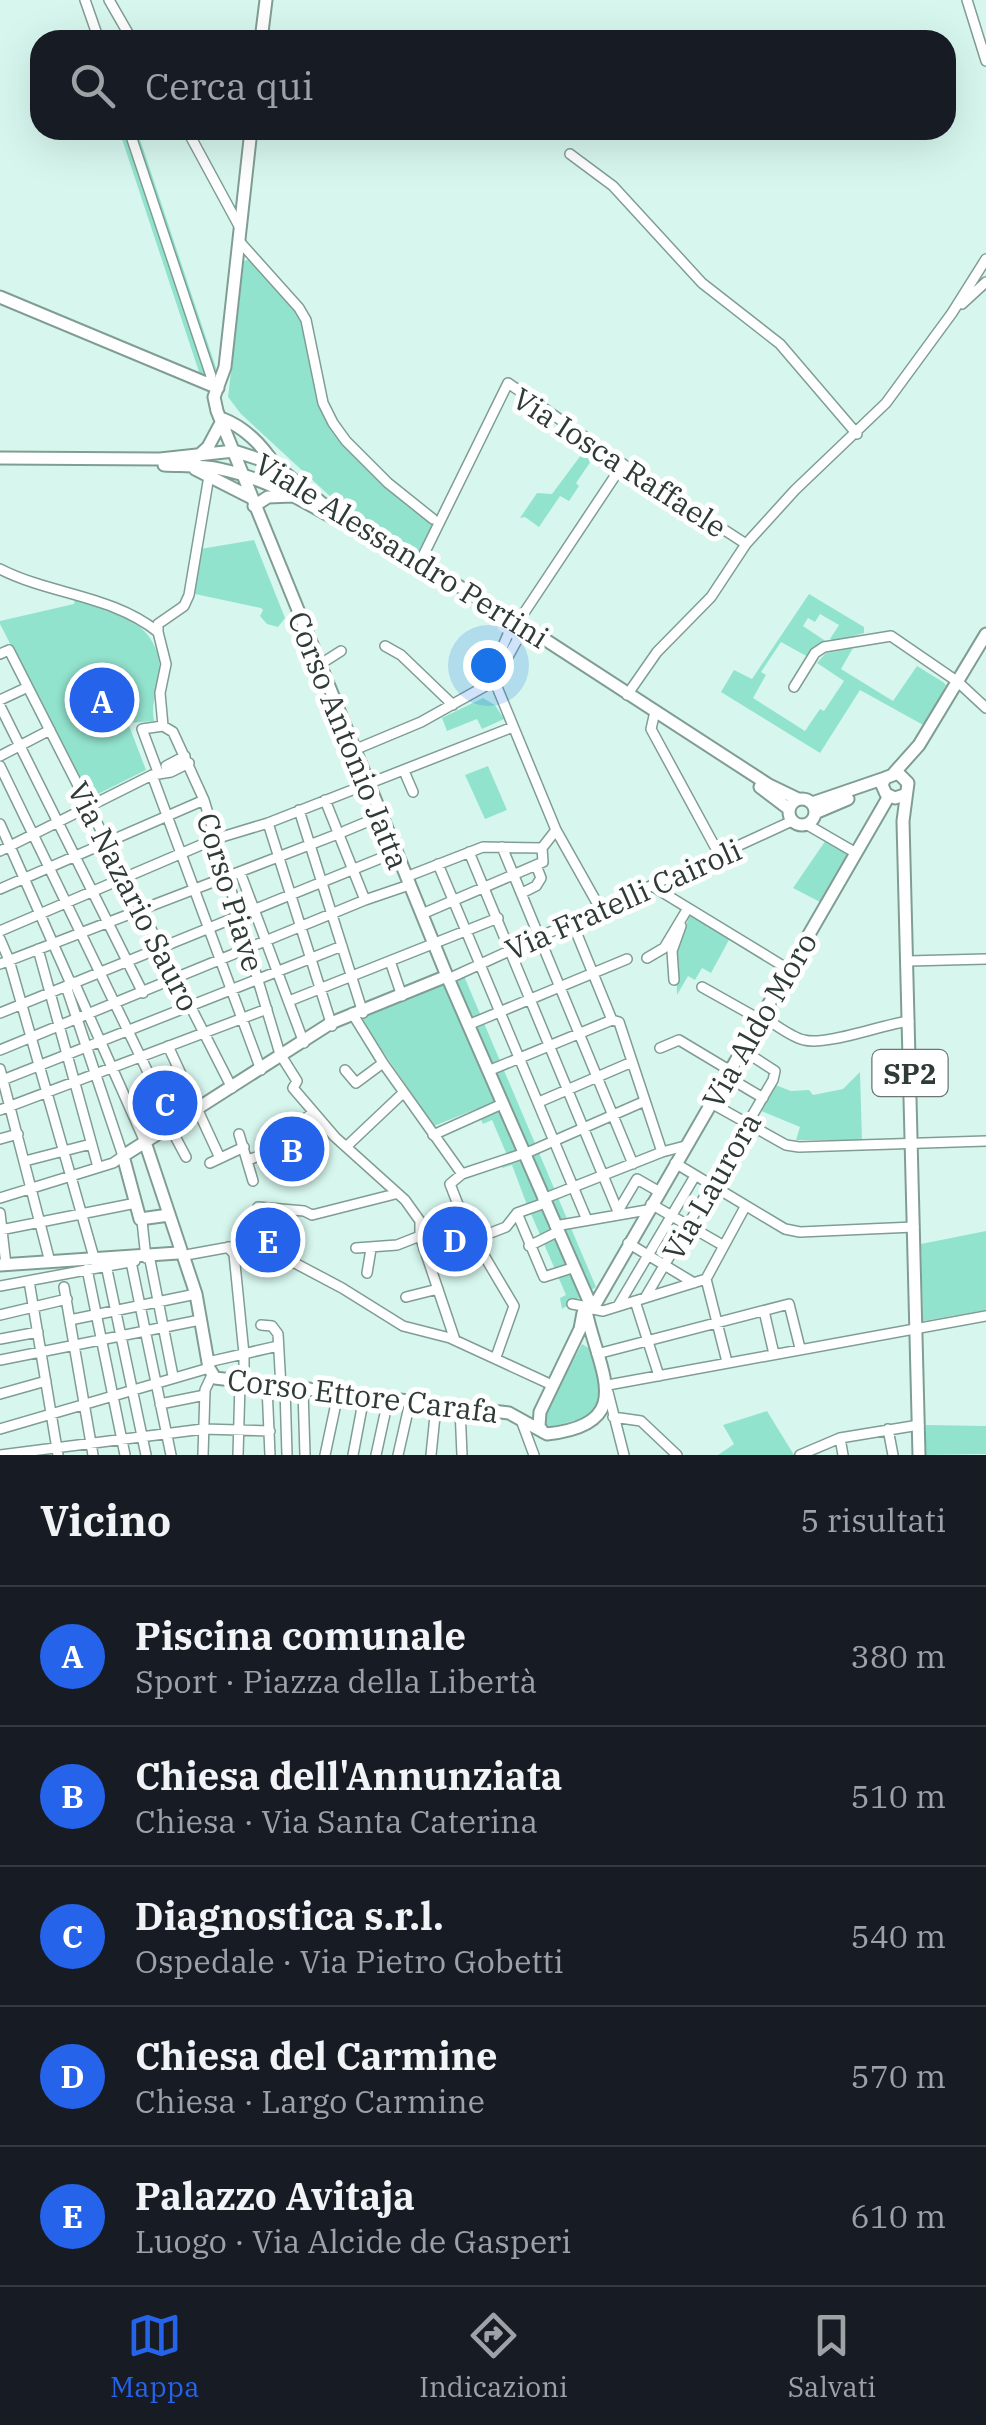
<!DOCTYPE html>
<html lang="it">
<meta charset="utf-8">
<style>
:root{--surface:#171b24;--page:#20242c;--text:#f1f3f6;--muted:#9ea1a6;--line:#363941;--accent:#2563eb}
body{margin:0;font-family:"IBM Plex Serif",serif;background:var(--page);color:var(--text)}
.you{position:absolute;left:488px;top:665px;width:35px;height:35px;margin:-25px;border:8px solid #fff;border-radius:50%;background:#1a73e8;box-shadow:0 0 0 15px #1a73e833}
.badge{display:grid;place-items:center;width:65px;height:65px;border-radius:50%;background:var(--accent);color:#fff;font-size:32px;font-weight:700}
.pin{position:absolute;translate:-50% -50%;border:5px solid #fff;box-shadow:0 2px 10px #0006}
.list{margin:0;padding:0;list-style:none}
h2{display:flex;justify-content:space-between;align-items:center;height:130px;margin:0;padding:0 40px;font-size:42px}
h2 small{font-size:32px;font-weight:400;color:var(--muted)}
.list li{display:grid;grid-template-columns:65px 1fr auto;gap:30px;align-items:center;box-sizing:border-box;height:140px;padding:0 40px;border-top:2px solid var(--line)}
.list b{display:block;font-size:38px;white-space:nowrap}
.list p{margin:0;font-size:32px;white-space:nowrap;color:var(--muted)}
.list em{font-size:32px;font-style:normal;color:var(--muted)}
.icon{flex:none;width:55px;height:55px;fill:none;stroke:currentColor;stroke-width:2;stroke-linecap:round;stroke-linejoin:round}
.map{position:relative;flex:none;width:986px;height:1455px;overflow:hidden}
.search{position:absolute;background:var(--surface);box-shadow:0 10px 40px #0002;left:30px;right:30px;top:30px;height:110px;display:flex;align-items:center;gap:25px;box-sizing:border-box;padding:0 35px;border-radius:30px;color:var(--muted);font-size:38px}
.sheet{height:830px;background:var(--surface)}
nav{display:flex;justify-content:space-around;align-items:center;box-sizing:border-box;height:140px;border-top:2px solid var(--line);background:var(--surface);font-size:28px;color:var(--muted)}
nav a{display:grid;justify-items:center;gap:5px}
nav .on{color:var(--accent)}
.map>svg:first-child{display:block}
.green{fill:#92e3ce}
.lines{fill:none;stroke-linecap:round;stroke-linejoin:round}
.minor-casing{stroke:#809d95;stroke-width:12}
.major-casing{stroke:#809d95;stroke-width:15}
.minor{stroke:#fff;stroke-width:9}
.major{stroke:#fff;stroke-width:11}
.labels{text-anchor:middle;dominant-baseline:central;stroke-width:10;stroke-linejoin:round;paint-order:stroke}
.shield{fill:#fff;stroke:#6d7673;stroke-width:2.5}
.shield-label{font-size:28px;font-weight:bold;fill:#2e3b37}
.street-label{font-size:30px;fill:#2e3b37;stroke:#fff}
</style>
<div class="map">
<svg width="986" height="1455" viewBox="0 0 986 1455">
<rect width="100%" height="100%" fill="#d7f7ee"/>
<path class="green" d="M 119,130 L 137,130 L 218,374 L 201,378 Z
M 250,259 L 289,299 L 304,324 L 312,362 L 341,440 L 435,523 L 421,553 L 334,500 L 241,414 L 228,397 L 244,261 Z
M 587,447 L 609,462 L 610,474 L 591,461 L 576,483 L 579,486 L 569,501 L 560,496 L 539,527 L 525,517 L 520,518 L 537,493 L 552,494 Z
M 254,540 L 285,618 L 278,627 L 267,624 L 260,616 L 263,610 L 261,608 L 195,594 L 200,549 Z
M 809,594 L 864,627 L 864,633 L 835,641 L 830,639 L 839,625 L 820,614 L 815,622 L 808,618 L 803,626 L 827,642 L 818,646 L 808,657 L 781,642 L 761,672 L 766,675 L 753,698 L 805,731 L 820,709 L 824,711 L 844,681 L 817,663 L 826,653 L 853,648 L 841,669 L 893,701 L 917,666 L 943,682 L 946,685 L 925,726 L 860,690 L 820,753 L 721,692 L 734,670 L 752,679 Z
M 75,597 C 111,609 158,622 160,668 C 160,688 150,701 154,721 L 128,723 L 146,770 L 90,798 L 0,624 L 0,621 L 74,604 Z
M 483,698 L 495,705 L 504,719 L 482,729 L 477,719 L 447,731 L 442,718 Z
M 488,766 L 507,810 L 485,819 L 465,775 Z
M 826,840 L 851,852 L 822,903 L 793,888 Z
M 690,915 L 730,938 L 711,973 L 702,968 L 695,980 L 688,976 L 677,995 L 676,951 Z
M 464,976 L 596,1287 L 562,1309 L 560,1298 L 566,1295 L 544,1244 L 533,1248 L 541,1237 L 531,1214 L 521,1217 L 527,1205 L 512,1165 L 502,1168 L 499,1159 L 507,1155 L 492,1120 L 483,1124 L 476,1109 L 434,1126 L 360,1018 Z
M 860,1072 L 862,1140 L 796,1140 L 800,1127 L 759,1110 L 773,1084 L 791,1091 L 809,1090 L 813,1095 L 843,1089 Z
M 986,1231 L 986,1310 L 923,1321 L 921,1244 Z
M 582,1344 L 590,1349 L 603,1390 L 593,1415 L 545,1429 L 542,1418 Z
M 767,1411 L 794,1455 L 718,1455 L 734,1444 L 723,1425 Z
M 926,1425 L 986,1426 L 986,1454 L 925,1455 Z"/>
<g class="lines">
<defs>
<path id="minor" d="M 85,0 L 99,40
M 109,0 L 132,40
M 967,0 L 986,61
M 129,130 L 211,376 L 209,384
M 187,130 L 239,226
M 570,154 L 613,186 L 702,283 L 780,344 L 857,434
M 239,241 L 299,308 L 306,320 L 323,403 L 333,423 L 346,441 L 388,483 L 433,519
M 962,304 L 986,282
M 420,562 L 508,383 L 623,464 L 746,544
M 0,569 C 51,595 112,595 158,632
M 158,632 L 158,624 L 184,606 L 189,595 L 209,476
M 158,632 L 166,664 L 160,693 L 163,726
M 385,646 L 401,655 L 453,705
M 0,654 L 9,650 L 232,1088
M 319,665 L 341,651
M 498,675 L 522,631 L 519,624
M 490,676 L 512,625 L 518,622 L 623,464
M 497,687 L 556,830 L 601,910
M 794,687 L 815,653 L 824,647 L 891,636 L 958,682 L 986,708
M 627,695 L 657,652 L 711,597 L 746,544 L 795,490 L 886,403 L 952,313 L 986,259
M 0,700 L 28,687
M 0,706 L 143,993
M 654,716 L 651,729 L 720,856
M 354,750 L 421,722 L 489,684
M 0,756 L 50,730
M 0,766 L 174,1126
M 167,771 L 166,766 L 185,756
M 404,771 L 413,792
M 158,772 L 142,729 L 163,726 L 173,732 L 204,800 L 280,1054 L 297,1081 L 293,1088 L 335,1137 L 405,1200 L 420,1221 L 420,1236 L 455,1340
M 152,775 L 261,1070
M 325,800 L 365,900
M 299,810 L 363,1013
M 268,823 L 332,1026
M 0,824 L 71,984
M 806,824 L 856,853
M 345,831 L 381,816
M 502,847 L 633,1164
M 0,851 L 152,775 L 171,772 L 189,763
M 469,852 L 619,1214
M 438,864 L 587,1220
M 240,872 L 304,1043
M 406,877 L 483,847 L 542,848 L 556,830
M 652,886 L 788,969
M 0,889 L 204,800
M 522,893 L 536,886 L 541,878 L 536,865
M 422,914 L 543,862 L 542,848
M 572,922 L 612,1020 L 619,1022 L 662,1152
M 0,931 L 215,839 L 268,823 L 513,727
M 0,939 L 9,960 L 95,1261
M 38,949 L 98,1167
M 647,958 L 664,948 L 688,908
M 390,961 L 402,996
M 908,961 L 986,959
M 0,964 L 343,832
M 448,979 L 792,821
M 674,980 L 672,951 L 681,926
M 74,982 L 145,1142
M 702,987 L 759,1019
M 289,1001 L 498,918
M 0,1013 L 396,852
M 352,1013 L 383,1063 L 462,1174
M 761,1016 C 774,1023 790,1037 804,1040 C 826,1046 884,1024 909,1021
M 468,1025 L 627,959
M 168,1046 L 220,1158
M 660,1048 L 679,1040 L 729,1070
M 0,1050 L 365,900 L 409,885
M 0,1069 L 50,1262
M 345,1070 L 356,1083 L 383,1063
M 488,1071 L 612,1020
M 726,1076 L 763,1098
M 0,1081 L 342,946
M 539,1102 L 632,1062
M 711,1103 L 786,1145 L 799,1147 L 986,1141
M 0,1110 L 267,1009
M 169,1125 L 186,1157
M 239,1134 L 253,1181
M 433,1135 L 502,1104
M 0,1139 L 18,1134
M 347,1146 L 403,1093
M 248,1160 L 310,1137 L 305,1119 L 313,1112
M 25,1161 L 91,1144
M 210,1163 L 244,1147
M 675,1163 L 785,1229 L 800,1232 L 914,1227
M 0,1198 L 113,1163 L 123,1156 L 66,986
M 543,1199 L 662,1152 L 685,1146
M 651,1204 L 724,1246
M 258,1207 L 304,1211 L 312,1215 L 395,1194
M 618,1211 L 637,1179 L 658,1191
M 0,1213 L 6,1265
M 517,1213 L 544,1277 L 572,1268
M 142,1221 L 146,1258
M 555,1226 L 647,1210
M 0,1230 L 136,1203
M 475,1239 L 506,1227 L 517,1213 L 545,1203
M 628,1243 L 694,1283
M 529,1246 L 557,1232
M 228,1247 L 234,1254 L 244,1354 L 244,1383
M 356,1248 L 397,1245 L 420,1236
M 424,1249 L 446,1231
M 149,1255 L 173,1376
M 186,1255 L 241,1245 L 274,1252 L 342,1288 L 403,1326 L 450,1338 L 552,1385
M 130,1257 L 171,1455
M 106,1265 L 146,1455
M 87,1269 L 125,1455
M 367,1273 L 371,1249
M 29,1281 L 58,1455
M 0,1286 L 135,1261
M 64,1287 L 93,1455
M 406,1297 L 438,1289
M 645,1298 L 773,1080 L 775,1071 L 741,1049
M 635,1301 L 659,1376
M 572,1304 L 583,1306
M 618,1306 L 695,1176
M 593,1309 L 603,1311 L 706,1279
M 764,1311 L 774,1354
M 0,1315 L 67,1299
M 70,1320 L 196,1294
M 261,1325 L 272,1326 L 278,1334 L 281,1388
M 0,1339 L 38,1332
M 597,1354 L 789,1304 L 800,1348
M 496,1357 L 514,1306 L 466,1225 L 450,1184 L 462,1174 L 531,1151 L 645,1101
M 0,1360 L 200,1320
M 208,1362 L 278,1346
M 727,1362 L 706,1279 L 745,1207
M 608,1385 L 986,1316
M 267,1386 L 270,1455
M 285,1388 L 287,1455
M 303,1390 L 305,1455
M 608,1392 L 624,1455
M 0,1394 L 46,1381
M 160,1404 L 205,1395
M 460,1408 L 462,1455
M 613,1417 L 641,1421 L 677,1455
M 521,1420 L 534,1455
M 0,1429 L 209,1368
M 888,1429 L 893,1455
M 840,1438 L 843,1455
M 0,1455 L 203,1429 L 270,1431
M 203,1455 L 205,1390 L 212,1375
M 238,1455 L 240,1383
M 325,1455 L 338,1394
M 353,1455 L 364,1397
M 376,1455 L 388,1400
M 398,1455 L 410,1402
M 431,1455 L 436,1406
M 800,1455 L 840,1438 L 919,1425"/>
<path id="major" d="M 261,40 L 266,0
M 251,130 L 225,367 L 214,397 L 217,411 L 447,976 L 589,1301
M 0,297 L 218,388
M 223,419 C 244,427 262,445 274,464
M 198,456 L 208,447 L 223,419
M 0,458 L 160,459 L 234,451 L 274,464 L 323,504 L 518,622 L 769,785 L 798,799
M 164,465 C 182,466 202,465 220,469 C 260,477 295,496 330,516
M 195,469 L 250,497
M 254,506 L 268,497 L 292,496
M 894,773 L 919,745 L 986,634
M 760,787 L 789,809
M 904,795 L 895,798 L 886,794 L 882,785 L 885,778 L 898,773 L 908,783 L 903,821 L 919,1455
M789 812a13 13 0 1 1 26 0a13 13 0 1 1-26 0Z
M 812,803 L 885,778
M 815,813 L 848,799
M 145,1142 L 181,1250
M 169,1215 L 140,1219 L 123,1156 L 331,1023 L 447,976
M 184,1258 L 196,1294 L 209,1368 L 215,1378 L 509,1413 L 547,1434 C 639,1424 598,1370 586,1311
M 0,1265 L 178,1253
M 593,1308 L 889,796
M 543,1432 L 539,1426 L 540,1412 L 580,1329 L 583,1313"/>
</defs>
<use href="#minor" class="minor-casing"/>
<use href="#major" class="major-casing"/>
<use href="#minor" class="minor"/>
<use href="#major" class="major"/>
</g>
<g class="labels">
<rect class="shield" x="872.5" y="1050" width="75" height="46" rx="8"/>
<g class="shield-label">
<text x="910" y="1073">SP2</text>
</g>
<g class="street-label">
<text transform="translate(620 462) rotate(33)">Via Iosca Raffaele</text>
<text transform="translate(402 550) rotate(32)">Viale Alessandro Pertini</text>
<text transform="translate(349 740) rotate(68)">Corso Antonio Jatta</text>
<text transform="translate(231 892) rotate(73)">Corso Piave</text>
<text transform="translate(134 896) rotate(63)">Via Nazario Sauro</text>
<text transform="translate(623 899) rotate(-24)">Via Fratelli Cairoli</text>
<text transform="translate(759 1020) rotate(-60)">Via Aldo Moro</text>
<text transform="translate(711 1186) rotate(-60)">Via Laurora</text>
<text transform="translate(363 1395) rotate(7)">Corso Ettore Carafa</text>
</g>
</g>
</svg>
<div class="you"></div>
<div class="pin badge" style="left:102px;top:700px">A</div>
<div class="pin badge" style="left:292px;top:1149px">B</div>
<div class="pin badge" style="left:165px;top:1103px">C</div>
<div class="pin badge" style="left:455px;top:1239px">D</div>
<div class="pin badge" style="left:268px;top:1240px">E</div>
<div class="search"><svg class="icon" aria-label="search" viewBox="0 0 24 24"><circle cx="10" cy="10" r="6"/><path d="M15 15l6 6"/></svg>Cerca qui</div>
</div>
<section class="sheet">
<h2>Vicino<small>5 risultati</small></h2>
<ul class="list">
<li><span class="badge">A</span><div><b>Piscina comunale</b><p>Sport · Piazza della Libertà</p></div><em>380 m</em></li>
<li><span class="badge">B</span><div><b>Chiesa dell'Annunziata</b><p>Chiesa · Via Santa Caterina</p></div><em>510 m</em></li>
<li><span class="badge">C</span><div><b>Diagnostica s.r.l.</b><p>Ospedale · Via Pietro Gobetti</p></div><em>540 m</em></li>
<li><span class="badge">D</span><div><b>Chiesa del Carmine</b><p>Chiesa · Largo Carmine</p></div><em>570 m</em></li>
<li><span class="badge">E</span><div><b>Palazzo Avitaja</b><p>Luogo · Via Alcide de Gasperi</p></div><em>610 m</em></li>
</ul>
</section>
<nav>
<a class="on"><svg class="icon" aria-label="map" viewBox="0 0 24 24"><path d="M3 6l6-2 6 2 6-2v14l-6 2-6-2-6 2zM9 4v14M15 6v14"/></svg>Mappa</a>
<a><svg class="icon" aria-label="directions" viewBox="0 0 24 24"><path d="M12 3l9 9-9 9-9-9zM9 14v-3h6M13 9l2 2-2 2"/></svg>Indicazioni</a>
<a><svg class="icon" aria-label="saved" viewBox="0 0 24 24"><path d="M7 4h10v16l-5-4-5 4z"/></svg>Salvati</a>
</nav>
